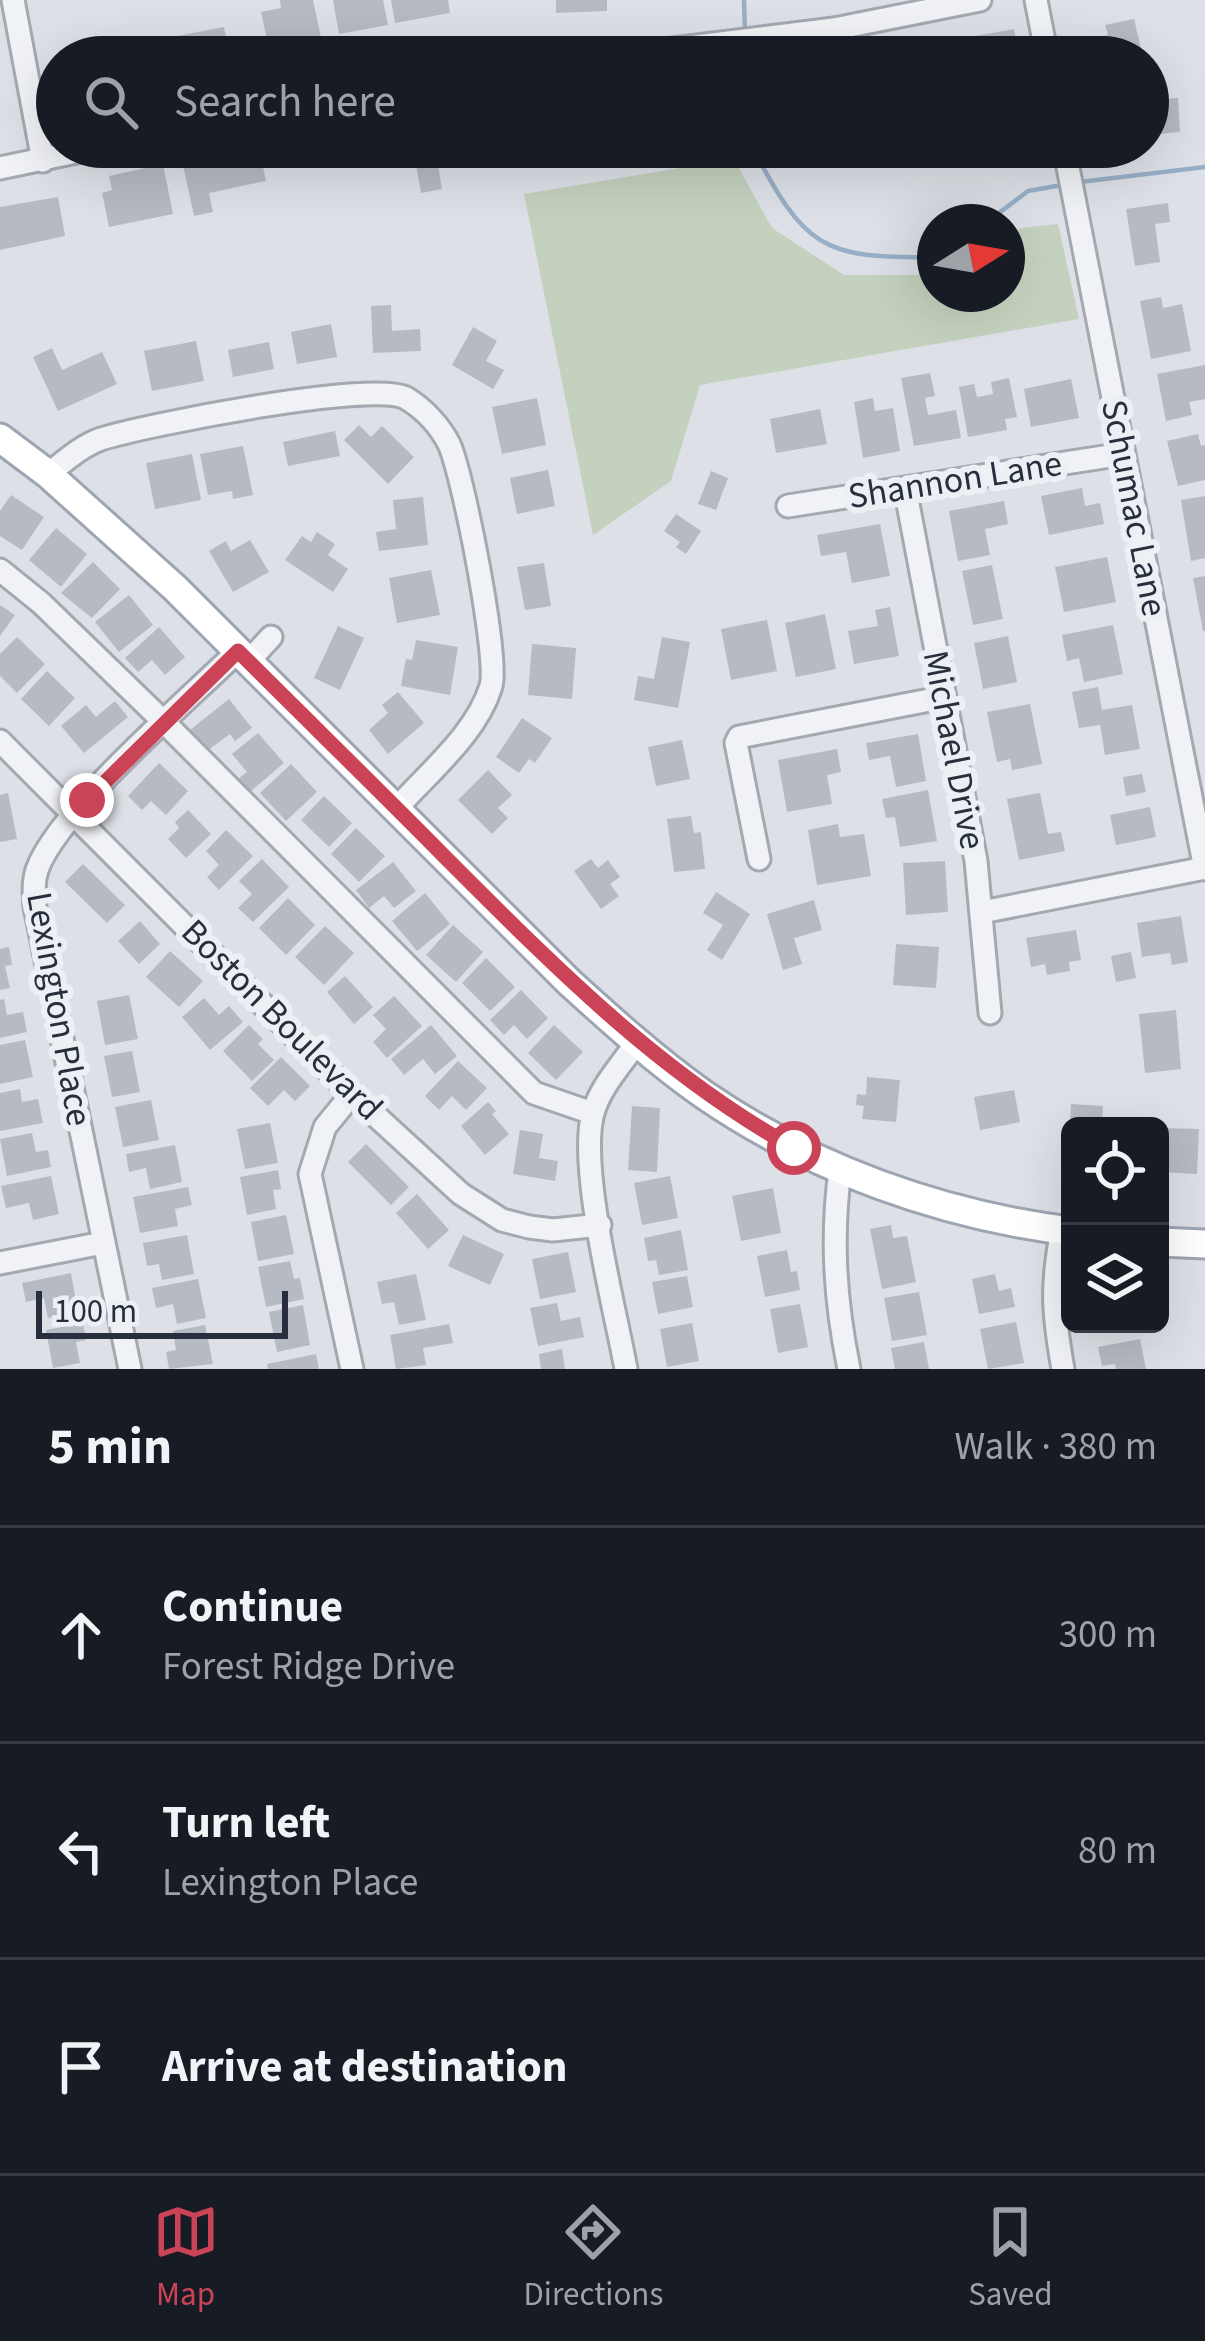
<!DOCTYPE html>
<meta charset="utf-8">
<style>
:root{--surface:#171b24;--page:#20242c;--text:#f1f3f6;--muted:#9ea1a6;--line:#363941;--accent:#cb4356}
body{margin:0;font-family:"Source Sans 3",sans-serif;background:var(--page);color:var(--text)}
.controls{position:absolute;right:36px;bottom:36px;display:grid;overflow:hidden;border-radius:18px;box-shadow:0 12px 48px #0002}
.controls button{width:108px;height:108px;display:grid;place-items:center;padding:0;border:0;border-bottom:3px solid var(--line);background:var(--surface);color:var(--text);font:60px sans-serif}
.compass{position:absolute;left:917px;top:204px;width:108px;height:108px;border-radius:50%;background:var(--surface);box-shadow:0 12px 48px #0002;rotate:79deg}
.scale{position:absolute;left:36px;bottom:30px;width:252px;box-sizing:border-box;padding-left:12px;border:6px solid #272f3d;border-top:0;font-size:33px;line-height:42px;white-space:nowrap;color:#272f3d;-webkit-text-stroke:9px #ecf0f5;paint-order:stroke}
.stop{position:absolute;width:36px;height:36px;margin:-27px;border:9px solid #cb4356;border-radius:50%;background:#fff}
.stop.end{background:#cb4356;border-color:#fff;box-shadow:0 3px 12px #0008}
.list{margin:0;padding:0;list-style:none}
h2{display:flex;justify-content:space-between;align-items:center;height:156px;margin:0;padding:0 48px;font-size:51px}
h2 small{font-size:39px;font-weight:400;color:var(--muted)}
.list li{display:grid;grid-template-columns:78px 1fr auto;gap:36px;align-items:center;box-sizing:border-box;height:216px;padding:0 48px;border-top:3px solid var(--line)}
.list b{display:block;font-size:45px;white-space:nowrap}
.list p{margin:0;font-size:39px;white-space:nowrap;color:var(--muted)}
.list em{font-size:39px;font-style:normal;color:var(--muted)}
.icon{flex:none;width:66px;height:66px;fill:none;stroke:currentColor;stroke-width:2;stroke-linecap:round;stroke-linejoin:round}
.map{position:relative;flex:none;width:1205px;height:1369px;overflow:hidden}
.search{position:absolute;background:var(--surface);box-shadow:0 12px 48px #0002;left:36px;right:36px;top:36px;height:132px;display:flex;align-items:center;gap:30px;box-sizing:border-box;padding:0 42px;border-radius:66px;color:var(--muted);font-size:45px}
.sheet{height:804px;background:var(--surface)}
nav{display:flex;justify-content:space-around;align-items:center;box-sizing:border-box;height:168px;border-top:3px solid var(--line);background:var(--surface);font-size:33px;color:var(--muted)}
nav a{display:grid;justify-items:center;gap:6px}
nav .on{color:var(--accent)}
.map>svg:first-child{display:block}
.green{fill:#c3d1be}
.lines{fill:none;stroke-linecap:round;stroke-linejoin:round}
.stream{stroke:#98afc7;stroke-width:4.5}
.building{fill:#b5bac3}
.minor-casing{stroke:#a3a8b1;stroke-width:27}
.major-casing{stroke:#9da5b2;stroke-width:33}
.minor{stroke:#f0f2f5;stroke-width:21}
.major{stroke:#fff;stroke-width:27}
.route{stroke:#cb4356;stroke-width:15}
.labels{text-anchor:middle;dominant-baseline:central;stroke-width:12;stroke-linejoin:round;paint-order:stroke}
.street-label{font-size:36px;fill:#272f3d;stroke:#ecf0f5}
</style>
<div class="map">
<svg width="1205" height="1369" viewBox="0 0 1205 1369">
<rect width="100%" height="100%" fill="#dde1e7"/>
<path class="green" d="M 734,159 L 772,228 L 844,275 L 916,275 L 935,268 L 935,294 L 1007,294 L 1007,236 L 1021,228 L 1058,224 L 1079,319 L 700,385 L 671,481 L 593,535 L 524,194 Z"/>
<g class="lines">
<path class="stream" d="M 744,0 L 745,33
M 752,147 C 805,247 821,259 935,257
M 1080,182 L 1205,167
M 987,222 L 1028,191 L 1062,185"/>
</g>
<path class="building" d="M 280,0 L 313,0 L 321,37 L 269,49 L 261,12 L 281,8 Z
M 333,0 L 383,0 L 388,25 L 339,34 Z
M 391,0 L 448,0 L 450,13 L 395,23 Z
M 556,0 L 607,0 L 607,11 L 556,13 Z
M 1134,19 L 1143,57 L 1102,57 L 1097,37 L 1108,35 L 1105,25 Z
M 224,27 L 230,57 L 181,57 L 177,36 Z
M 1014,29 L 1019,57 L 962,57 L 959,39 Z
M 932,39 L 936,57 L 884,57 L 882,48 Z
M 141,43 L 144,57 L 119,57 L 117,49 Z
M 91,49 L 93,57 L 64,57 L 64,55 Z
M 1178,98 L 1180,132 L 1148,135 L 1148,100 Z
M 245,147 L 259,147 L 266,181 L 209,193 L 213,212 L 194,216 L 182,160 Z
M 295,147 L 357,147 L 359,156 L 299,167 Z
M 413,147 L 435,147 L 442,189 L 421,193 Z
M 465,147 L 485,147 L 487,156 L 467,159 Z
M 589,147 L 610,147 L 611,154 L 590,156 Z
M 163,164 L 173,214 L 109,227 L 102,193 L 112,190 L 109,176 Z
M 58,197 L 65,236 L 0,250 L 0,207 Z
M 1168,203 L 1170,222 L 1155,224 L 1160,262 L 1135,266 L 1126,209 Z
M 1161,297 L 1163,308 L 1182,304 L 1191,351 L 1151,359 L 1140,301 Z
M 391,305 L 392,331 L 420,329 L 421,351 L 373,353 L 371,306 Z
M 331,324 L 337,357 L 297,364 L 291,332 Z
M 473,327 L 497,341 L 486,361 L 504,370 L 493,389 L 452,365 Z
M 196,341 L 204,381 L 152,391 L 144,351 Z
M 269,342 L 274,369 L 233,377 L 228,350 Z
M 52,348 L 62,370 L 102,352 L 117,384 L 58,411 L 33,357 Z
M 1205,365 L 1205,399 L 1189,402 L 1192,415 L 1166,421 L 1157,374 Z
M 930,373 L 935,396 L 925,398 L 928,415 L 956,410 L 961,438 L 914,446 L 901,378 Z
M 1009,378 L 1017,417 L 1005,419 L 1007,430 L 968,437 L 959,387 L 974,384 L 977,397 L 993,394 L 991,382 Z
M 1071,379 L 1079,418 L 1031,427 L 1024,389 Z
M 537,398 L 546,445 L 502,454 L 492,407 Z
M 873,398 L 875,411 L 893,408 L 900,451 L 863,458 L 854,402 Z
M 820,409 L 827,444 L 776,453 L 770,419 Z
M 359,425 L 371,437 L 382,426 L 414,457 L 388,484 L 344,440 Z
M 335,431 L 340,456 L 288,466 L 283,442 Z
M 1198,434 L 1201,446 L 1205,445 L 1205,480 L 1178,486 L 1167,441 Z
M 243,446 L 253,495 L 233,499 L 232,491 L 208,495 L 200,454 Z
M 192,454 L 201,500 L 155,509 L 146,463 Z
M 548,470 L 555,506 L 517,514 L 510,478 Z
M 711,471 L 728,478 L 716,510 L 698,504 Z
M 1082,488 L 1085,506 L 1100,503 L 1104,524 L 1049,535 L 1041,496 Z
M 11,495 L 44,517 L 22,550 L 0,536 L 0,511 Z
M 1205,496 L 1205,558 L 1191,561 L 1181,500 Z
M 423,497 L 428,545 L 379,551 L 376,532 L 396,529 L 393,500 Z
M 1004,501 L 1008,524 L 985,529 L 990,555 L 958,561 L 949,511 Z
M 676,514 L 701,531 L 686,554 L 676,547 L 680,542 L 664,531 Z
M 880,524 L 890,576 L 852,583 L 846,552 L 821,556 L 817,535 Z
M 56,528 L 87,554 L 61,587 L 29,560 Z
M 317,532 L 335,544 L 328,555 L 348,569 L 333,592 L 285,560 L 302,536 L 311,542 Z
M 250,540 L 269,572 L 233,592 L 209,551 L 226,541 L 231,551 Z
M 1107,557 L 1116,602 L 1064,612 L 1055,567 Z
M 93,562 L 120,589 L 92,618 L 61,593 Z
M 544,563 L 551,606 L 525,610 L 517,567 Z
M 992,565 L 1003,619 L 973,625 L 962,571 Z
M 431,570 L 440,615 L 397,623 L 389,578 Z
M 1205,576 L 1205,631 L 1203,631 L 1193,578 Z
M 129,595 L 153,625 L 119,652 L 95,622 Z
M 0,605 L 15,615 L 0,636 Z
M 890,607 L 899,656 L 854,664 L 848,631 L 878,626 L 875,610 Z
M 825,614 L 836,669 L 796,677 L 785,623 Z
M 767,620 L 777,671 L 731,680 L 721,629 Z
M 1113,625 L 1123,674 L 1084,682 L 1079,658 L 1067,661 L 1062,635 Z
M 338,626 L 364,638 L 340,690 L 314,678 Z
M 159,627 L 185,657 L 165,675 L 152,660 L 138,672 L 125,658 Z
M 1008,636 L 1017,682 L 983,689 L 974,643 Z
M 17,637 L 45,664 L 17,693 L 0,676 L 0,654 Z
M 662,637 L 690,642 L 678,708 L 634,700 L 638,676 L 654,679 Z
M 416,640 L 458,647 L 450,695 L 401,686 L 406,659 L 412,660 Z
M 532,644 L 576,648 L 572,699 L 528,695 Z
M 47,671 L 75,698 L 49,726 L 21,699 Z
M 1098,687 L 1102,710 L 1132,705 L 1140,749 L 1105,755 L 1100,725 L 1079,728 L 1072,692 Z
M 398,692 L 424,723 L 388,754 L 369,730 L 388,713 L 382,705 Z
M 229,699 L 252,728 L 235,741 L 230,734 L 203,754 L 186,733 Z
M 115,701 L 128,717 L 84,753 L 61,726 L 86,705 L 96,717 Z
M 1030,704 L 1042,764 L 1012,770 L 1010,759 L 997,762 L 987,712 Z
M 522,718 L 552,738 L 535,763 L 529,759 L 519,773 L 496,757 Z
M 258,733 L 284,763 L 250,792 L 239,778 L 247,772 L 232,754 Z
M 918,734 L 926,781 L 896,787 L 890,756 L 869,760 L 866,743 Z
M 682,740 L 690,779 L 656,786 L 648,747 Z
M 837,749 L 841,772 L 827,775 L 832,804 L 787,812 L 778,760 Z
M 159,763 L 188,791 L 166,815 L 151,801 L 142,810 L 128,796 Z
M 291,764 L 317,792 L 286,821 L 260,793 Z
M 488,770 L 512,795 L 498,808 L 508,818 L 492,834 L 458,800 Z
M 1142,774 L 1146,792 L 1126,796 L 1123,777 Z
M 928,790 L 937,841 L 900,847 L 895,817 L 886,818 L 882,799 Z
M 8,793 L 17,839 L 0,842 L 0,795 Z
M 1040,793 L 1048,834 L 1061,832 L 1065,851 L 1019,860 L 1007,799 Z
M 324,796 L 352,823 L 329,847 L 301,820 Z
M 1150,807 L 1156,837 L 1116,845 L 1110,815 Z
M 188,810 L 211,834 L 186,858 L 168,839 L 179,828 L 175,822 Z
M 691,816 L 694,833 L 701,832 L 705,869 L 674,872 L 667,819 Z
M 838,824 L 840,837 L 864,834 L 871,876 L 817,885 L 808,830 Z
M 356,828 L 385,856 L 359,882 L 331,854 Z
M 226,830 L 253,856 L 219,890 L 207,877 L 219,865 L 206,851 Z
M 262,859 L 289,887 L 253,922 L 238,908 L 252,894 L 239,881 Z
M 591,859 L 598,868 L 608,860 L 620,877 L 610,884 L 619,896 L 601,909 L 574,871 Z
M 945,861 L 948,912 L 906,915 L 903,863 Z
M 393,862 L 416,891 L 394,908 L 384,896 L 369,908 L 356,890 Z
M 83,864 L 125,905 L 107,923 L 65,882 Z
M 716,892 L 750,914 L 722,960 L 707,950 L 723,925 L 703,913 Z
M 425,893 L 450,924 L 417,951 L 392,921 Z
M 288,898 L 315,925 L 286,955 L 259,928 Z
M 814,900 L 822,930 L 794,938 L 802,964 L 783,970 L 767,914 Z
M 1181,916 L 1188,962 L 1172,965 L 1170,953 L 1142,957 L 1137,923 Z
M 140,921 L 160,944 L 139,964 L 118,941 Z
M 453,925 L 483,952 L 456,982 L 426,955 Z
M 325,926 L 354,953 L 324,985 L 295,957 Z
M 1076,930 L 1081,960 L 1069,962 L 1070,971 L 1047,975 L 1045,964 L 1031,967 L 1026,938 Z
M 896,944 L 939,947 L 936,988 L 893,985 Z
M 9,947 L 12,965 L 5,966 L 10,988 L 0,990 L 0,949 Z
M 170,951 L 203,981 L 179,1007 L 146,977 Z
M 1131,952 L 1136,978 L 1116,982 L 1111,956 Z
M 486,958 L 515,987 L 490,1011 L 462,983 Z
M 345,976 L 373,1007 L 354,1024 L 327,992 Z
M 521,990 L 548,1018 L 527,1039 L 514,1025 L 504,1035 L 490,1020 Z
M 129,995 L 138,1039 L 105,1045 L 97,1001 Z
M 394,996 L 422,1026 L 387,1058 L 373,1042 L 386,1029 L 373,1015 Z
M 204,998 L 219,1015 L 229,1006 L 243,1022 L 210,1050 L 182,1017 Z
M 4,999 L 7,1015 L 23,1012 L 27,1032 L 0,1038 L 0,1000 Z
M 1176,1010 L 1181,1069 L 1145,1073 L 1139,1014 Z
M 249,1025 L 263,1039 L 258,1044 L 274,1060 L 252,1081 L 223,1051 Z
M 431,1025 L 457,1056 L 435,1074 L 423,1059 L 404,1075 L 391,1059 Z
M 554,1025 L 583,1052 L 556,1080 L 528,1053 Z
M 25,1040 L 33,1077 L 0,1084 L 0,1045 Z
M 132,1051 L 140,1092 L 112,1097 L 104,1056 Z
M 281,1057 L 310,1086 L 295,1101 L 284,1090 L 268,1106 L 250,1088 Z
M 458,1061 L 487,1088 L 466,1110 L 452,1096 L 439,1110 L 425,1096 Z
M 867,1077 L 900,1080 L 896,1122 L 862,1119 L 864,1106 L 856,1105 L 857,1094 L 866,1095 Z
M 20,1089 L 22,1102 L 38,1099 L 43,1123 L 0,1131 L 0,1093 Z
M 1014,1090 L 1020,1122 L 980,1130 L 974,1097 Z
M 151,1100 L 159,1140 L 123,1147 L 115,1107 Z
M 488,1102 L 496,1111 L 492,1114 L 509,1134 L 485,1155 L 461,1126 Z
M 1071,1104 L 1103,1106 L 1102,1126 L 1070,1126 Z
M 632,1106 L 660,1108 L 657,1172 L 628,1170 Z
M 270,1123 L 278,1163 L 245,1169 L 237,1129 Z
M 1160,1128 L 1199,1129 L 1197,1174 L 1160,1172 Z
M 520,1130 L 543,1134 L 539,1158 L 558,1161 L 555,1181 L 513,1174 Z
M 32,1133 L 36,1152 L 48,1150 L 51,1167 L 7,1176 L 0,1139 Z
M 366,1144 L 409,1187 L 391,1205 L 348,1162 Z
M 175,1145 L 182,1182 L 150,1189 L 146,1168 L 129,1172 L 126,1154 Z
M 278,1170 L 281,1189 L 273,1190 L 276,1209 L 247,1215 L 240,1177 Z
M 51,1176 L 59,1214 L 33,1220 L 29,1203 L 6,1208 L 1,1186 Z
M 670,1176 L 678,1218 L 642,1225 L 634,1183 Z
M 188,1187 L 192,1205 L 175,1209 L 178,1226 L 140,1233 L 133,1197 Z
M 773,1188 L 781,1233 L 741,1241 L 732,1196 Z
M 417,1194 L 449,1230 L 428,1249 L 396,1213 Z
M 286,1215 L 294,1254 L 258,1261 L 251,1222 Z
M 891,1225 L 893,1238 L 907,1236 L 916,1282 L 882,1289 L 870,1229 Z
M 681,1230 L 688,1270 L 659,1275 L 656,1260 L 648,1261 L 644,1238 Z
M 187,1235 L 194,1274 L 162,1280 L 159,1264 L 147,1266 L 143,1243 Z
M 463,1235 L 504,1254 L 490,1285 L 448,1266 Z
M 787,1250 L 791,1272 L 797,1271 L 800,1290 L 765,1297 L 757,1256 Z
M 568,1252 L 576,1292 L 540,1299 L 532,1259 Z
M 290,1261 L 294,1279 L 300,1278 L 304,1299 L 266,1307 L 258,1267 Z
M 71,1273 L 78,1313 L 48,1318 L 44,1298 L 26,1302 L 22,1283 Z
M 416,1274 L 426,1320 L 399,1325 L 394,1302 L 382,1304 L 377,1282 Z
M 995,1274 L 999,1291 L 1011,1288 L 1015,1307 L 979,1314 L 972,1279 Z
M 687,1276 L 693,1307 L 658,1314 L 652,1282 Z
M 198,1279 L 206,1318 L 177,1324 L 173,1304 L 156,1308 L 152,1288 Z
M 919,1292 L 927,1335 L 892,1341 L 884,1298 Z
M 557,1303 L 561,1321 L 580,1317 L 584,1337 L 538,1346 L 530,1308 Z
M 800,1304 L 808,1347 L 778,1353 L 770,1309 Z
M 303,1305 L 310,1345 L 277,1352 L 269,1312 Z
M 1016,1322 L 1024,1363 L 988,1369 L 980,1329 Z
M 83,1323 L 86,1340 L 76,1342 L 80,1363 L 53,1368 L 46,1330 Z
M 692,1323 L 699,1361 L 667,1367 L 660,1329 Z
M 449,1324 L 453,1343 L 423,1348 L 426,1365 L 396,1369 L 390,1335 Z
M 205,1325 L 213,1364 L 169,1369 L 166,1352 L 176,1350 L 173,1331 Z
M 1140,1339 L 1146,1369 L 1116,1369 L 1115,1364 L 1102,1366 L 1098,1347 Z
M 924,1342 L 929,1369 L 895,1369 L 891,1348 Z
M 562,1349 L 565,1369 L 541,1369 L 539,1354 Z
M 316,1354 L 319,1369 L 268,1369 L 267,1364 Z"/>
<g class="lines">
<defs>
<path id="minor" d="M 13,0 L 43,161
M 1036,0 L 1047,57
M 608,57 L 834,29 L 980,0
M 1064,147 L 1205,869
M 0,168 L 100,147
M 48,474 C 64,462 81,446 101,439 C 145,425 373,380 406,398 C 424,409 440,426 449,444 C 463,474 499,658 491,686 C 477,733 429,772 397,808
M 905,488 L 976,861 L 990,1013
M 788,506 L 1123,454
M 0,570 L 41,603 L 165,723 L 534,1093 L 592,1113
M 249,661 L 271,637
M 0,741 L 352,1094 L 461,1194 L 502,1220 L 529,1227 L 553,1230 L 600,1225
M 759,859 L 736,743 L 739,737 L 945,697
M 982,912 L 1205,868
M 840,1170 C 831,1239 835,1301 849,1369
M 1062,1230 C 1051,1286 1053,1313 1063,1369
M 0,1263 L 103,1243
M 130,1369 L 35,907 C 34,894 33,882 37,870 C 57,812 190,698 238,651
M 352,1369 L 310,1174 L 325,1127 L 352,1094
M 626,1369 C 615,1309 578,1167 593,1113 C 600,1087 622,1064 637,1042"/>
<path id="major" d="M 0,438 L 48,474 L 175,588 L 569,982 C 612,1021 655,1060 703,1094 C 810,1168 941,1215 1070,1231
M 1160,1242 L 1205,1244"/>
</defs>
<use href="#minor" class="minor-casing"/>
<use href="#major" class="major-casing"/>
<use href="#minor" class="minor"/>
<use href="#major" class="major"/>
</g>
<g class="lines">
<path class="route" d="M 87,800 L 238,651 C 307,720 377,788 445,857 C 554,966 658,1072 794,1148"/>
</g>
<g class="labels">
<g class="street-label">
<text transform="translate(955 480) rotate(-9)">Shannon Lane</text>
<text transform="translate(1134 508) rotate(79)">Schumac Lane</text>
<text transform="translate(954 750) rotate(79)">Michael Drive</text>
<text transform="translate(59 1009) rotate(80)">Lexington Place</text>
<text transform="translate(282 1020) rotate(45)">Boston Boulevard</text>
</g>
</g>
</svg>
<div class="controls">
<button><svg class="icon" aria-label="locate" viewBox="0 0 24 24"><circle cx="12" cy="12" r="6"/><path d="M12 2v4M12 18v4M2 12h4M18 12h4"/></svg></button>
<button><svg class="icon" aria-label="layers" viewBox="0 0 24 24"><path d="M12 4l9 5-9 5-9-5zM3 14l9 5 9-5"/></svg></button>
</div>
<svg class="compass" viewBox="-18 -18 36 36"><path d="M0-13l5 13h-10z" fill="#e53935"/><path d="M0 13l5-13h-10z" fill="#9ea1a6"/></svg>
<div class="scale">100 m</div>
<div class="stop" style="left:794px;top:1148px"></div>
<div class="stop end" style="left:87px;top:800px"></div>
<div class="search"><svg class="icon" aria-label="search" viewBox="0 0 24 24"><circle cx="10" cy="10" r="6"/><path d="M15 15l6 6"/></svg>Search here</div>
</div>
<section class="sheet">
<h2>5 min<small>Walk · 380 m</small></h2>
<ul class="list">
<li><svg class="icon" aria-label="ahead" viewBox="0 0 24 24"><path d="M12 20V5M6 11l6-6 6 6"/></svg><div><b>Continue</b><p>Forest Ridge Drive</p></div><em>300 m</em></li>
<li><svg class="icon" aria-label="left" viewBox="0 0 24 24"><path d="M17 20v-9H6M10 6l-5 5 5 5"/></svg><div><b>Turn left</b><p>Lexington Place</p></div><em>80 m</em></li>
<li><svg class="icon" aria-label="arrive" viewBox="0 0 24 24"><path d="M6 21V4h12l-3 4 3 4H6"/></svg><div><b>Arrive at destination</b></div></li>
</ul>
</section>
<nav>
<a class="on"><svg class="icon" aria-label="map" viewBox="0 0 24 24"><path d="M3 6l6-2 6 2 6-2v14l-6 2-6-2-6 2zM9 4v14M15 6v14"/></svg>Map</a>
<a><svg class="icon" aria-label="directions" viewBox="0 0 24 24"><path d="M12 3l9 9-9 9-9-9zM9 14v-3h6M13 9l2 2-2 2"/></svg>Directions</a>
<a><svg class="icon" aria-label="saved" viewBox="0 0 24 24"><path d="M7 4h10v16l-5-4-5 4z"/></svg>Saved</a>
</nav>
